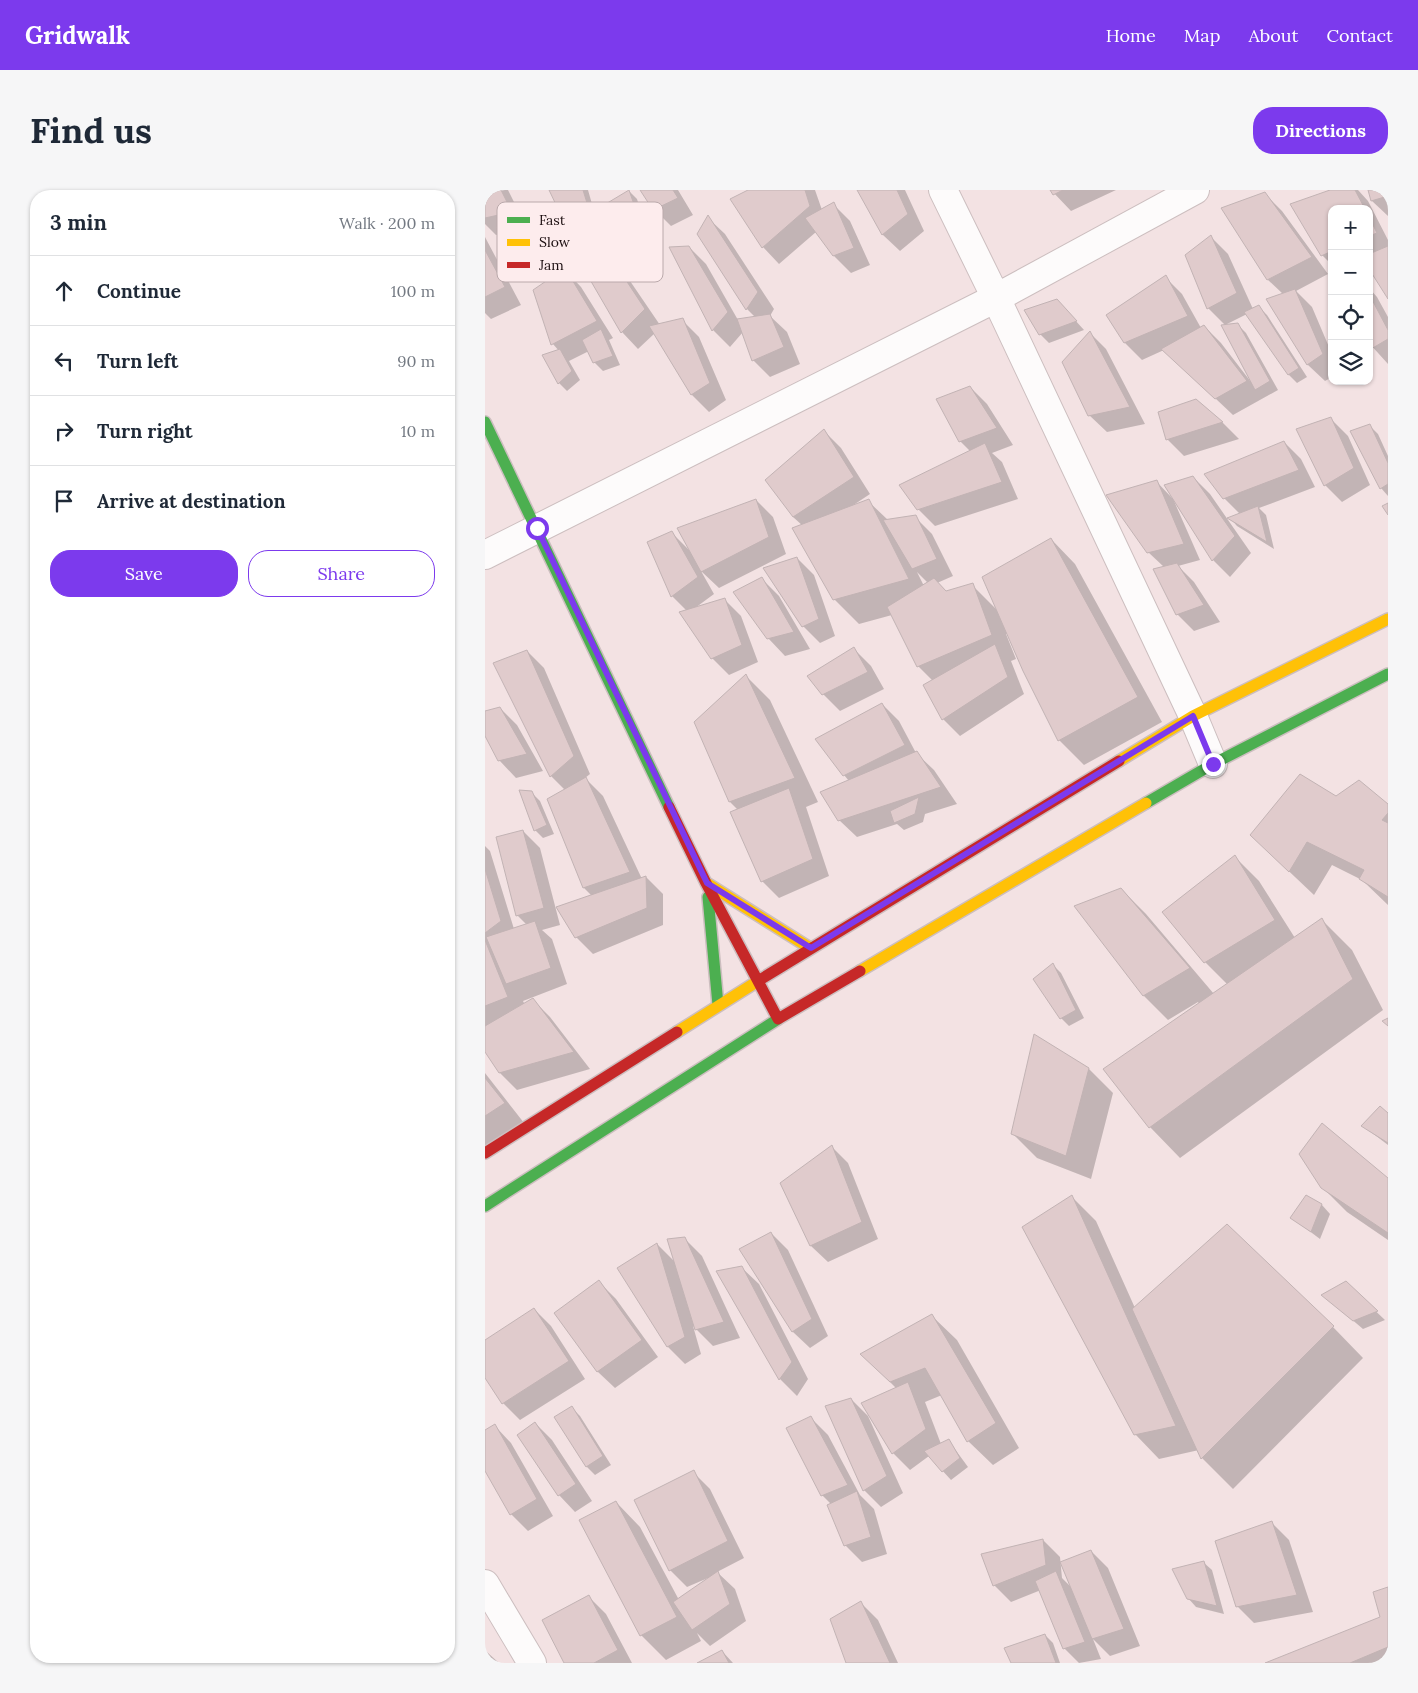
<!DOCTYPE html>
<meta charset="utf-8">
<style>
:root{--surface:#fff;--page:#f6f6f7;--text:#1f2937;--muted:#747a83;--line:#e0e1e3;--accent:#7c3aed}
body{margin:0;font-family:Lora,serif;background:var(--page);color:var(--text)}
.controls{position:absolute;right:15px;top:15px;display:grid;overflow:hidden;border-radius:10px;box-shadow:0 1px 4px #0004}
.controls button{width:45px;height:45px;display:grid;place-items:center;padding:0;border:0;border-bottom:1px solid var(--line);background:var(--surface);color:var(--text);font:25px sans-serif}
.stop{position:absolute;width:15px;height:15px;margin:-11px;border:4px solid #7c3aed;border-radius:50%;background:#fff}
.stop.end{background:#7c3aed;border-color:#fff;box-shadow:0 1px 5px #0008}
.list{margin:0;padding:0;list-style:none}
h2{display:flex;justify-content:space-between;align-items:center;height:65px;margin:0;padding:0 20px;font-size:21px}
h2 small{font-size:16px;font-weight:400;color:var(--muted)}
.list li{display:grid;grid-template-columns:32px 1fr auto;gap:15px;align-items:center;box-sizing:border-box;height:70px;padding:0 20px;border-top:1px solid var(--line)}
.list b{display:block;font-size:19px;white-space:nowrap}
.list em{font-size:16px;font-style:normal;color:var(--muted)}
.actions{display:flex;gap:10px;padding:15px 20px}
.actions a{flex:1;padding:11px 0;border:1px solid var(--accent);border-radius:20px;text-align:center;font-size:18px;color:var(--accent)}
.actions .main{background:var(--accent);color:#fff}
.icon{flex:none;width:28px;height:28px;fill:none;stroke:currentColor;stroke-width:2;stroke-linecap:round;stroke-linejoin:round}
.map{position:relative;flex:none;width:903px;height:1473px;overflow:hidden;border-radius:20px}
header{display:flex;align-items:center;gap:30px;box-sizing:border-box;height:70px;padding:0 25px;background:var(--accent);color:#fff}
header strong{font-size:24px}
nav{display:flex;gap:28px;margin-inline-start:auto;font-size:18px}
.intro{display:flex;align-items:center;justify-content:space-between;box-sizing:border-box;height:120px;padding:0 30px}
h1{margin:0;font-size:35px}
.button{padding:12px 22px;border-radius:20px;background:var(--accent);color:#fff;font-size:18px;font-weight:700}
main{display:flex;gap:30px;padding:0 30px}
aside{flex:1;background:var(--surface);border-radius:20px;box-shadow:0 1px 4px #0004}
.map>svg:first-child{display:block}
.shadow{fill:#0003;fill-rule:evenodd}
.building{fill:#e0cbcc;stroke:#c2b3b4}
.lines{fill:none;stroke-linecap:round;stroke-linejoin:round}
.street-casing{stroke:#ccbebf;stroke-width:30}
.fast-casing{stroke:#ccbebf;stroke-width:14}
.slow-casing{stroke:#ccbebf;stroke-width:14}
.jam-casing{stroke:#ccbebf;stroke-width:14}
.street{stroke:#fdfbfb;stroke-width:28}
.fast{stroke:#4caf50;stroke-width:11}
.slow{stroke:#ffc107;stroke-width:11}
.jam{stroke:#c62828;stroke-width:11}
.route{stroke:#7c3aed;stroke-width:6}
.key{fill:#fdeced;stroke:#baa9ab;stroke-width:1}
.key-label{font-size:14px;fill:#1c0e10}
</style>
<header>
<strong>Gridwalk</strong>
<nav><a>Home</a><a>Map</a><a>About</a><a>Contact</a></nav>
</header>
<div class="intro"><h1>Find us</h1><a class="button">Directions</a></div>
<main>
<aside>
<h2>3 min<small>Walk · 200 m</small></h2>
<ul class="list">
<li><svg class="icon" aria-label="ahead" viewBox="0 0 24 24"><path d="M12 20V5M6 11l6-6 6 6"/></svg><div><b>Continue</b></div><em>100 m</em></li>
<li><svg class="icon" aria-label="left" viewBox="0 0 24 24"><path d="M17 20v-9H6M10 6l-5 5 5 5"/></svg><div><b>Turn left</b></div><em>90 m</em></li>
<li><svg class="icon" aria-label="right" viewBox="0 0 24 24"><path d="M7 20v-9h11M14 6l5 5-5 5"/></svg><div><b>Turn right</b></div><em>10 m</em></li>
<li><svg class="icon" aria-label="arrive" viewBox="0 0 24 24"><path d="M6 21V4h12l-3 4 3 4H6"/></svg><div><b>Arrive at destination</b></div></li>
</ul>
<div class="actions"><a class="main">Save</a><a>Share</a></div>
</aside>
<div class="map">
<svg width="903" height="1473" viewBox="0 0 903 1473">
<rect width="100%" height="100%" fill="#f3e2e3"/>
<path class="shadow" d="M 0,0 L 23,0 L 36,26 L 50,19 L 67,36 L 81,77 L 46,88 L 29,71 L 16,44 L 11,45 L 0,34 Z
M 68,0 L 103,0 L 113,35 L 94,51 L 86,43 Z
M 156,0 L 193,0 L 208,25 L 186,36 L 169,19 Z
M 266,0 L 330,0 L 337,20 L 348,14 L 365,31 L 385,75 L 366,83 L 349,66 L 331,42 L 294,74 L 278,57 Z
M 374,0 L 420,0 L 439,41 L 415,61 L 398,45 Z
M 566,0 L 631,0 L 586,21 Z
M 843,0 L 873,0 L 883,11 L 903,50 L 903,106 L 884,76 L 884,19 L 847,19 L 847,75 L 837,65 Z
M 884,0 L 903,0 L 903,26 L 887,11 Z
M 144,1 L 152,9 L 160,34 L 135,45 L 126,36 Z
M 780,4 L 797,21 L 843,84 L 811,101 L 827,117 L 847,164 L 847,187 L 840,191 L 823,175 L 783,110 L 798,104 L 783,90 Z
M 223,28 L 240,44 L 289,119 L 285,126 L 302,142 L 315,174 L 285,187 L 268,170 L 258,142 L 245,157 L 228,140 L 186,59 L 204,57 L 221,74 L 253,130 L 270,127 L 262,119 L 214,44 Z
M 0,47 L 36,115 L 6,129 L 0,123 Z
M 726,47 L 743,64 L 768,119 L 773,116 L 782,125 L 822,187 L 812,193 L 804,185 L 762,124 L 740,135 L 723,118 Z
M 126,71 L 143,88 L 175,135 L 197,130 L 214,147 L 241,210 L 224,222 L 207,205 L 170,143 L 153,159 L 137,142 L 101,82 Z
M 80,80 L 96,97 L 128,148 L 124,150 L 135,175 L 118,181 L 109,172 L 104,161 L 84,171 L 95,190 L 82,201 L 74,193 L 74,161 L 68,154 Z
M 680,87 L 697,104 L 716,138 L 719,136 L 736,153 L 766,192 L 753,135 L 761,143 L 793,200 L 748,225 L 679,160 L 657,170 L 640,153 L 622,126 Z
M 884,98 L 892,107 L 903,127 L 903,174 L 884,153 Z
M 580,119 L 599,140 L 564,153 L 555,144 Z
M 605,143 L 621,159 L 660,234 L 622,242 L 604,225 Z
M 485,197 L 502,214 L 528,255 L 507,263 L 517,272 L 533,309 L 450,336 L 433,319 L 486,262 L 475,251 Z
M 711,211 L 738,233 L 754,249 L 699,266 L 682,249 Z
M 846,229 L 863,246 L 885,295 L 857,312 L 840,295 Z
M 884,235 L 893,244 L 903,266 L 903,306 L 896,298 Z
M 339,241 L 356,258 L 385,304 L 367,316 L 383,311 L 403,330 L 430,327 L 447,344 L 468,386 L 452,393 L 461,402 L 487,395 L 513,421 L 566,349 L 590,374 L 677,532 L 599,575 L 574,550 L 523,443 L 521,444 L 531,469 L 526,471 L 539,504 L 475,546 L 458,529 L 448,491 L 433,476 L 407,425 L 374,434 L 349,409 L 318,336 L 308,327 ZM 432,382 L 443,393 L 439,396 Z
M 799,252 L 816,269 L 830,297 L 774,318 L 781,325 L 789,359 L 752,336 L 745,328 L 755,324 L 739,308 Z
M 708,287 L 725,304 L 766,363 L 745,387 L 728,370 L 689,311 L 715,370 L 693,376 L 709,392 L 735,432 L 709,441 L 692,424 L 679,377 L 663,362 L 671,291 L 688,309 Z
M 271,310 L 288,327 L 301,364 L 234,398 L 216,381 L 229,404 L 210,418 L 239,409 L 256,426 L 273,472 L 244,485 L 227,468 L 202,421 L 187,406 L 187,343 L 206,362 Z
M 312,368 L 329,385 L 350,446 L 335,453 L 318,436 Z
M 277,389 L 294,406 L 325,459 L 300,466 L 283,448 Z
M 369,459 L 386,476 L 399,499 L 355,521 L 338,504 Z
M 42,461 L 59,478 L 105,584 L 100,588 L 118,606 L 157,689 L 161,687 L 178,704 L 178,735 L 108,764 L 91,747 L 107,706 L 99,698 L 80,600 L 66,586 L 10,474 Z
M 261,486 L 285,510 L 333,612 L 321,617 L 344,686 L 294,708 L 277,691 L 253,620 L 245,612 Z
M 397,514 L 414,531 L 431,563 L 449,580 L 472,614 L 440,624 L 438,632 L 419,640 L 412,634 L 372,647 L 354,630 L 364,591 L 359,585 Z
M 15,518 L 32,535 L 58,581 L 31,588 L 14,570 L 0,543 L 0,522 Z
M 874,592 L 903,616 L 903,715 L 877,690 L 847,675 L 829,705 L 791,669 L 851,608 Z
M 46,602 L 55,611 L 69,644 L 58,648 L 50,640 Z
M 38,641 L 55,658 L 75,735 L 57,740 L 67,749 L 82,794 L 38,811 L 40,815 L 48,810 L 65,827 L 105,879 L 32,900 L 15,883 L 0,860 L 0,656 L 5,661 L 29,739 L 42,735 L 32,725 Z
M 750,667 L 774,691 L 810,748 L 837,730 L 867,760 L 898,820 L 695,968 L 665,937 L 714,814 L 713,812 L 683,830 L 659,806 L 636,699 L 661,724 L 729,804 L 743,795 L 720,772 Z
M 568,775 L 576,783 L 599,828 L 584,836 L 576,828 Z
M 604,879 L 628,903 L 606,989 L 552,968 L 528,944 Z
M 0,883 L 43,938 L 0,966 Z
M 895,918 L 903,925 L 903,955 L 878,936 Z
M 838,935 L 903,989 L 903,1050 L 862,1022 L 837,997 Z
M 346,956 L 363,973 L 393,1049 L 343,1072 L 326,1056 L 297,994 Z
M 587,1007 L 611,1031 L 650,1118 L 848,1137 L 878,1168 L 748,1299 L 717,1268 L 714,1260 L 674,1269 L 650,1244 Z
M 821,1007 L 837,1015 L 845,1024 L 835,1049 L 807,1028 Z
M 286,1043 L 303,1060 L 343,1146 L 325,1158 L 308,1142 Z
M 200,1049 L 217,1066 L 255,1148 L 228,1156 L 208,1136 L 216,1164 L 200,1174 L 183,1157 L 134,1078 L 172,1054 L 191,1073 Z
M 256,1077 L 274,1094 L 323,1189 L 312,1206 L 295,1189 L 233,1082 Z
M 114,1092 L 131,1109 L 173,1167 L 130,1198 L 113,1182 L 71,1123 Z
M 861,1093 L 900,1130 L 878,1139 L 838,1105 Z
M 49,1119 L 66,1136 L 100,1189 L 35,1230 L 18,1213 L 0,1185 L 0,1151 Z
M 447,1126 L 472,1150 L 534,1258 L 508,1275 L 483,1251 L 457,1205 L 440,1212 L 456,1254 L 464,1251 L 483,1277 L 466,1290 L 444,1266 L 425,1280 L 408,1263 L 412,1199 L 401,1188 Z
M 366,1209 L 383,1226 L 418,1303 L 396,1317 L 379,1300 L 342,1217 Z
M 87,1218 L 95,1226 L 126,1275 L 110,1285 L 102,1277 Z
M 326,1228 L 343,1245 L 375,1305 L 389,1319 L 402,1364 L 377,1372 L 360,1355 L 346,1314 L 337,1305 Z
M 50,1233 L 67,1250 L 107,1311 L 90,1322 L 74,1305 Z
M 10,1236 L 26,1253 L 68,1326 L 43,1341 L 26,1324 L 0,1278 L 0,1241 Z
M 208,1282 L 225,1299 L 259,1368 L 232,1382 L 250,1399 L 261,1431 L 225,1456 L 212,1443 L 216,1451 L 181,1470 L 156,1445 L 96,1331 L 131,1312 L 155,1337 L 194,1410 L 230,1385 L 202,1397 L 185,1380 Z
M 787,1333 L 804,1350 L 828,1422 L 769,1433 L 752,1416 Z
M 558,1350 L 575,1367 L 577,1388 L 588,1399 L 606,1361 L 623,1378 L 655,1456 L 625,1466 L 608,1449 L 616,1469 L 594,1473 L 579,1458 L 556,1400 L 526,1412 L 509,1395 Z
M 718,1372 L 727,1380 L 739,1424 L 711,1417 L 703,1408 Z
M 903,1398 L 903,1473 L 783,1473 L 896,1428 L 889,1403 Z
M 104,1407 L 121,1424 L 147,1473 L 81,1473 Z
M 376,1413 L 393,1430 L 413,1473 L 363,1473 Z
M 560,1445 L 568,1453 L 575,1473 L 528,1473 Z
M 0,1460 L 2,1462 L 14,1473 L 0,1473 Z
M 237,1461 L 248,1473 L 215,1473 Z"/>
<path class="building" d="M 0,0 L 16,0 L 27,22 L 0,28 Z
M 64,0 L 98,0 L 106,26 L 85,44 Z
M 144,0 L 153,26 L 125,37 L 114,18 Z
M 155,0 L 188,0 L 193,8 L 168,20 Z
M 263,0 L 320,0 L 325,16 L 277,58 L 245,9 Z
M 372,0 L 412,0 L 423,24 L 397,45 Z
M 565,0 L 578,0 L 568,5 Z
M 845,0 L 870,0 L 880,19 L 847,19 L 847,61 L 836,66 L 805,14 Z
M 883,0 L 903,0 L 903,6 L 886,11 Z
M 780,2 L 827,67 L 782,90 L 736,18 Z
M 349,12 L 369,58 L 348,66 L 320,28 Z
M 50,17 L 65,60 L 28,72 L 11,37 Z
M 223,25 L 273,102 L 261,120 L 212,44 Z
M 884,27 L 892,43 L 884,46 Z
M 726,45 L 752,103 L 722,119 L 700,65 Z
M 204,56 L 243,122 L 227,141 L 184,57 Z
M 903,56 L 903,109 L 884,79 L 884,64 Z
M 0,60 L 20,97 L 0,107 Z
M 127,69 L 160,119 L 136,143 L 100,81 Z
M 80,78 L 112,131 L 66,155 L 48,100 Z
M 681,85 L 703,126 L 639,153 L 621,125 Z
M 810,99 L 838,164 L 822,175 L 781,109 Z
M 884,104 L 903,140 L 903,149 L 886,159 Z
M 572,109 L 592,131 L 554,145 L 539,120 Z
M 774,115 L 814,178 L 803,185 L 759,122 Z
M 285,124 L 299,157 L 267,171 L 252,129 Z
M 198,128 L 225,193 L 206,205 L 164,136 Z
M 753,133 L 785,191 L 770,200 L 736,135 Z
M 719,135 L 762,191 L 730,209 L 676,159 Z
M 116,139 L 128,166 L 108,173 L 97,150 Z
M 605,141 L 645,217 L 603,226 L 577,172 Z
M 75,159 L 87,181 L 73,194 L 57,165 Z
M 485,196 L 512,238 L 474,252 L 451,209 Z
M 711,209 L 738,232 L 681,250 L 673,222 Z
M 846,227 L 869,278 L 839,296 L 811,239 Z
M 885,234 L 903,273 L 903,294 L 895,299 L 865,241 Z
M 339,239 L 369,287 L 308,327 L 280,290 Z
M 799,251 L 814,280 L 738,309 L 719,284 Z
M 500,253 L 517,292 L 432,320 L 414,295 Z
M 708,286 L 750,346 L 727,371 L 679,295 Z
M 672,290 L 699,354 L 662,363 L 621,305 Z
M 271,309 L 284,347 L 216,382 L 192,338 Z
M 384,309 L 424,389 L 348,410 L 307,338 Z
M 903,313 L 903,325 L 897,316 Z
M 773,316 L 782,352 L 742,328 Z
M 431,325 L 452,369 L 427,379 L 398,330 Z
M 187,341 L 213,387 L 186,407 L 162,352 Z
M 566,348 L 653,507 L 573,551 L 538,481 L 497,387 Z
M 312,367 L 334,429 L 317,437 L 278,378 Z
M 692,373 L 719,415 L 691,425 L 668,379 Z
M 277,387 L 309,442 L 282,449 L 248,402 Z
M 449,388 L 461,401 L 488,393 L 507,445 L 432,477 L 402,417 Z
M 240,408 L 257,455 L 226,469 L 194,422 Z
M 510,454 L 523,487 L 457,530 L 438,495 Z
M 369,457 L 383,482 L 337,505 L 322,486 Z
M 42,460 L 89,566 L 65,587 L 8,473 Z
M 261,484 L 310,588 L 244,612 L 209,532 Z
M 397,513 L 420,555 L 358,586 L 330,549 Z
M 15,517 L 42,564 L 13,571 L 0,546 L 0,521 Z
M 432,561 L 456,597 L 353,631 L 335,602 Z
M 815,584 L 851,606 L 874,590 L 903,614 L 903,623 L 897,630 L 903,633 L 903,707 L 874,689 L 879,680 L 822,652 L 804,682 L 765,645 Z
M 101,587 L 145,682 L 98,698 L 62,609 Z
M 304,598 L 328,669 L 276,692 L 245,622 Z
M 34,600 L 47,601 L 62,635 L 49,641 Z
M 434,607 L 430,624 L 409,633 L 405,621 Z
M 38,640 L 59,718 L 31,726 L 11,647 Z
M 750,665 L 790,730 L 719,773 L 677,722 Z
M 0,679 L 16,731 L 0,743 Z
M 161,686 L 162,718 L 90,748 L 71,717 Z
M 636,698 L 705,778 L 658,806 L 589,716 Z
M 837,728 L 868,789 L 664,938 L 618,879 Z
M 50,731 L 66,778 L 21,794 L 1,747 Z
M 0,750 L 23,807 L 0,816 Z
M 568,773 L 591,820 L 575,829 L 548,789 Z
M 48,808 L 89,862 L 14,883 L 0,862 L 0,836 Z
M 903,828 L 903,836 L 897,831 Z
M 549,844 L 604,878 L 581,966 L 526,944 Z
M 0,888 L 20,913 L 0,926 Z
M 895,916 L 903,923 L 903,953 L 876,936 Z
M 837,933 L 903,988 L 903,1043 L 836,998 L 814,964 Z
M 347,955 L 377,1032 L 325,1056 L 295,993 Z
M 587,1005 L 691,1236 L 649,1245 L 537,1037 Z
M 821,1005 L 837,1014 L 826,1042 L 805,1028 Z
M 742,1034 L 849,1136 L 716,1269 L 647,1119 Z
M 286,1042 L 327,1129 L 307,1142 L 254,1059 Z
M 200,1047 L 239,1132 L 210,1140 L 182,1049 Z
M 172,1053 L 200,1147 L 182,1157 L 132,1078 Z
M 257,1076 L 307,1172 L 294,1190 L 231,1081 Z
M 114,1090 L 157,1150 L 112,1182 L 69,1123 Z
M 861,1091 L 893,1121 L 868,1131 L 836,1105 Z
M 49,1118 L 84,1171 L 17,1214 L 0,1188 L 0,1150 Z
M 447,1124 L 511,1233 L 482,1252 L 440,1178 L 405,1192 L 375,1164 Z
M 423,1192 L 441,1239 L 407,1264 L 376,1213 Z
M 366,1208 L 402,1286 L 378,1301 L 340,1216 Z
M 87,1216 L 118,1266 L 101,1277 L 69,1227 Z
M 326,1226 L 363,1295 L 336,1306 L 301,1238 Z
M 50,1232 L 91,1294 L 73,1306 L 32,1245 Z
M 10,1234 L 52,1309 L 25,1325 L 0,1281 L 0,1240 Z
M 464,1249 L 475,1268 L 457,1282 L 439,1261 Z
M 209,1280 L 243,1351 L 184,1381 L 149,1310 Z
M 372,1301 L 386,1347 L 359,1356 L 342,1315 Z
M 131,1311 L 192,1427 L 155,1446 L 94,1330 Z
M 787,1331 L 812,1405 L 751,1417 L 730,1351 Z
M 558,1349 L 561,1375 L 508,1396 L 496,1364 Z
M 606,1360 L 639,1439 L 607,1449 L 575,1372 Z
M 719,1371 L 732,1416 L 702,1409 L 687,1379 Z
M 233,1381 L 245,1414 L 207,1440 L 188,1412 Z
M 571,1381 L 600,1452 L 578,1459 L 550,1391 Z
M 903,1397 L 903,1457 L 865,1473 L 780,1473 L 895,1427 L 888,1402 Z
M 104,1405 L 133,1460 L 109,1473 L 79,1473 L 57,1430 Z
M 376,1411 L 405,1473 L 361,1473 L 345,1429 Z
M 560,1444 L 571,1473 L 526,1473 L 519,1458 Z
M 237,1460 L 244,1473 L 212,1473 Z"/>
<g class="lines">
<defs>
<path id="street" d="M 458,0 L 511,108 L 708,526 L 728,574
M 0,365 L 511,108 L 710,0
M 0,1394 L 47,1473"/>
<path id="fast" d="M 0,232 L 184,617
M 661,613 L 728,574 L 903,484
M 223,707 L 233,815
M 0,1016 L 293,829"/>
<path id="slow" d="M 634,571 L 708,526 L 903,429
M 223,694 L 325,758
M 375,781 L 661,613
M 192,842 L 273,791"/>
<path id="jam" d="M 184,617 L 221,693 L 293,829 L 375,781
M 273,791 L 634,571
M 0,963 L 192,842"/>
</defs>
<use href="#street" class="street-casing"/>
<use href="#fast" class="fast-casing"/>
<use href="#slow" class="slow-casing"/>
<use href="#jam" class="jam-casing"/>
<use href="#street" class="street"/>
<use href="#fast" class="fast"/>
<use href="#slow" class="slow"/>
<use href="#jam" class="jam"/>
</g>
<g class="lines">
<path class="route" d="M 52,338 L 222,693 L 326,758 L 708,526 L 728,574"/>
</g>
<rect x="12" y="12" width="166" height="80" rx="8" class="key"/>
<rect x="22" y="27" width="23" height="6" fill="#4caf50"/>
<rect x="22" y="49" width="23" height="7" fill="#ffc107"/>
<rect x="22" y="72" width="23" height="6" fill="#c62828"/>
<g class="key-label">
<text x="54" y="35">Fast</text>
<text x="54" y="57">Slow</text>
<text x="54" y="80">Jam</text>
</g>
</svg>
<div class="controls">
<button>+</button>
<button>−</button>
<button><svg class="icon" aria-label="locate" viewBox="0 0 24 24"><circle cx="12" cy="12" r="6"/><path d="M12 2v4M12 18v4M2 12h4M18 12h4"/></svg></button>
<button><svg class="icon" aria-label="layers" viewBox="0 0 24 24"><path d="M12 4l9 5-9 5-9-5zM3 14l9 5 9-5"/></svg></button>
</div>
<div class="stop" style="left:52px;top:338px"></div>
<div class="stop end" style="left:728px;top:574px"></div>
</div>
</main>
